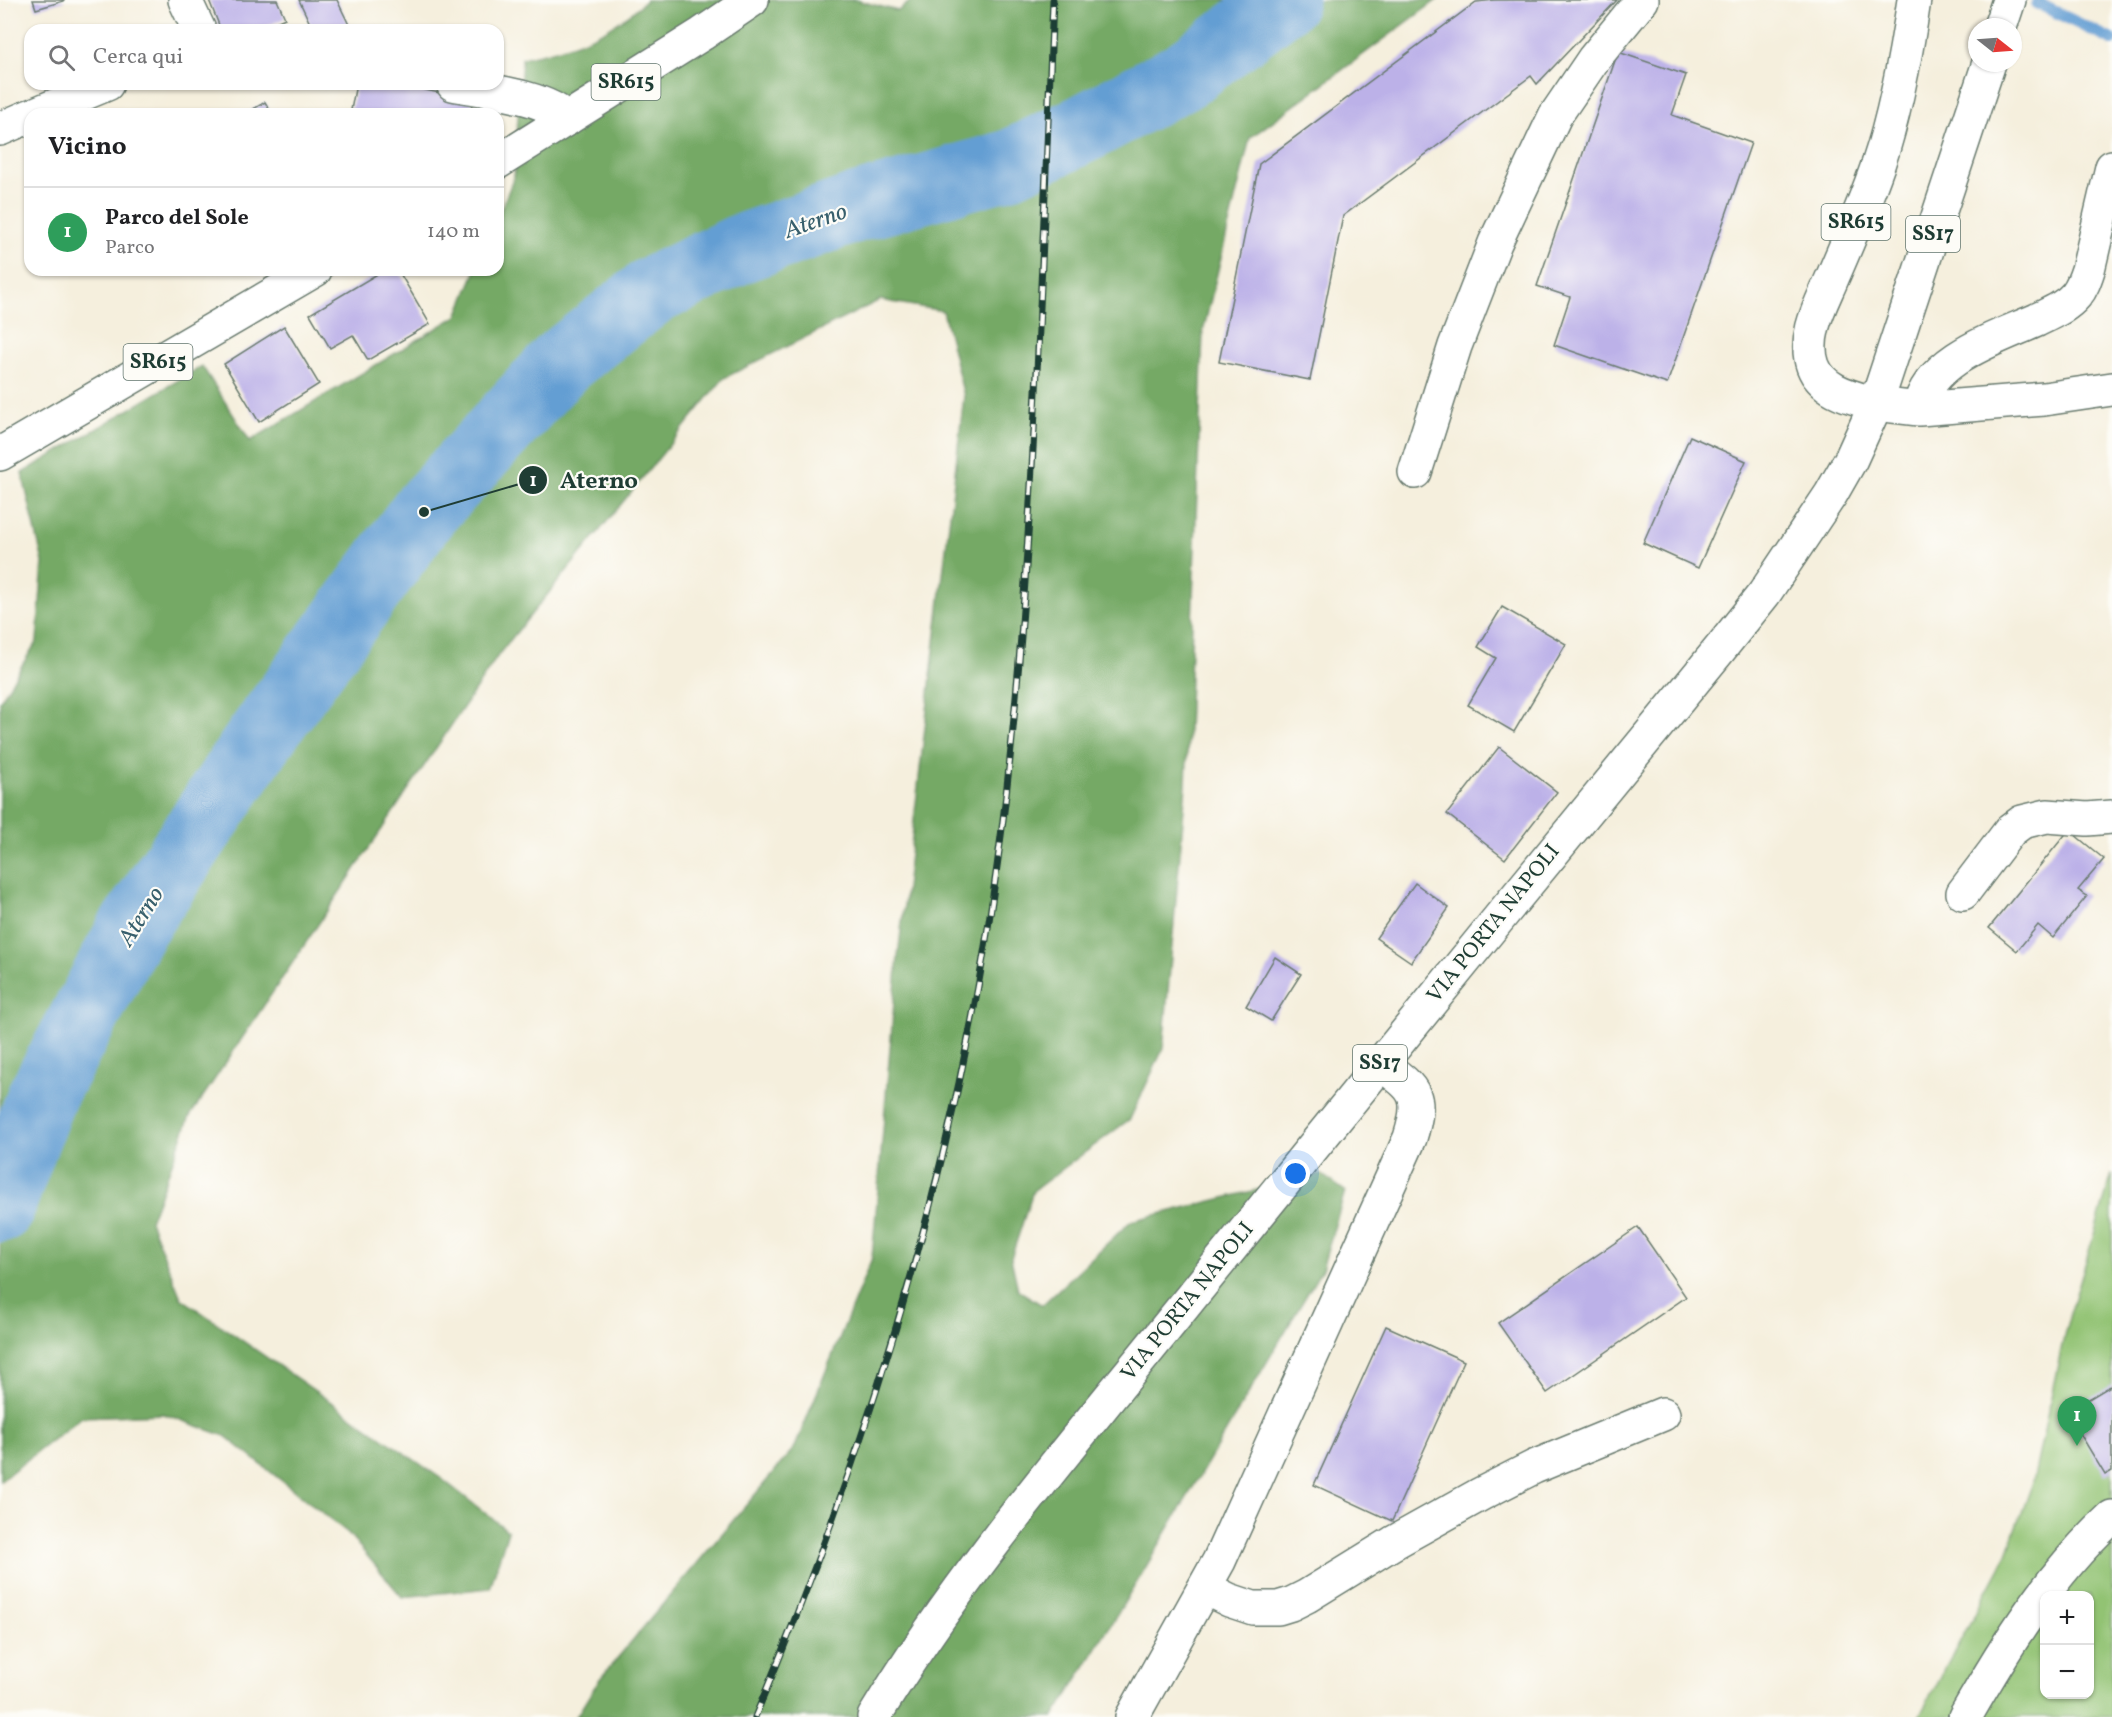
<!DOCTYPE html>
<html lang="it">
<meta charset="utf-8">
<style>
:root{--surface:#fff;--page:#f6f6f6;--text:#202124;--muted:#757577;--line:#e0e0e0;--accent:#1f6fb2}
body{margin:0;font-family:Vollkorn,serif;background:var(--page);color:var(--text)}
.controls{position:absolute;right:18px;bottom:18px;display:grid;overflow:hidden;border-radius:12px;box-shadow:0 2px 4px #0004}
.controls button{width:54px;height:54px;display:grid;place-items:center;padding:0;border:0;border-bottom:2px solid var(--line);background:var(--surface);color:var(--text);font:30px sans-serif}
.compass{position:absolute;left:1968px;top:18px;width:54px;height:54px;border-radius:50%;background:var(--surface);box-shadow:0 2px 4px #0004;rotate:107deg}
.you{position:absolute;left:1296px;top:1174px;width:21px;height:21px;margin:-15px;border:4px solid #fff;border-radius:50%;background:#1a73e8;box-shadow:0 0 0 9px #1a73e833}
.badge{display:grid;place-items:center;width:39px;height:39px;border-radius:50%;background:var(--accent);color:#fff;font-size:20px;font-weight:700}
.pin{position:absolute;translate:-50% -50px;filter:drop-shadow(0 2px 3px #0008)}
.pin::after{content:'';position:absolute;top:32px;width:21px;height:18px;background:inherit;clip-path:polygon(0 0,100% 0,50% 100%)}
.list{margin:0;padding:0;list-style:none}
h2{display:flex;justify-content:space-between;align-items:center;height:78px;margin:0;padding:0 24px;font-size:26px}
h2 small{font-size:20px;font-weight:400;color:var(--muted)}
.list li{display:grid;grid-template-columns:39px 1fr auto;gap:18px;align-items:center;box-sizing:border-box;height:90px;padding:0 24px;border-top:2px solid var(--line)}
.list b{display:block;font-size:22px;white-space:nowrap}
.list p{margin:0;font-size:20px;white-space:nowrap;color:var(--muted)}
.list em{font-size:20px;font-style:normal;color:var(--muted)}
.icon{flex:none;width:33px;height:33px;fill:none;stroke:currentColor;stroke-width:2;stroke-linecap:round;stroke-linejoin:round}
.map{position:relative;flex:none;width:2112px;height:1717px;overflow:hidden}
.search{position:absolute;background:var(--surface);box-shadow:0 2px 4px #0004;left:24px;top:24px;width:480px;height:66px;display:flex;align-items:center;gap:15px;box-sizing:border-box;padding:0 21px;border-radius:18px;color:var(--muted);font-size:22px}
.panel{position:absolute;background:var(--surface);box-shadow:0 2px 4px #0004;left:24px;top:108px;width:480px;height:168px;border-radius:18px}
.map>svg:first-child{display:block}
.green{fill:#92c373;stroke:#588054;stroke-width:1.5;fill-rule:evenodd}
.forest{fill:#75a965;stroke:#4a734c;stroke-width:1.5}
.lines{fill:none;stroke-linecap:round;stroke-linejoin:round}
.stream{stroke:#639ed3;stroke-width:12}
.river{stroke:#639ed3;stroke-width:69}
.building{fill:#bcb1e8}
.minor-casing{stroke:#6a7b6f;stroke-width:36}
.major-casing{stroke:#6a7b6f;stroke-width:36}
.minor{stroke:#fff;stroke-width:33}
.major{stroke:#fff;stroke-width:33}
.rail-casing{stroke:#1f3d34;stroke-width:7}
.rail{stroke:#fdfcf7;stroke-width:4.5;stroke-dasharray:14;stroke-linecap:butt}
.labels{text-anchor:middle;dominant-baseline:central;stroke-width:4.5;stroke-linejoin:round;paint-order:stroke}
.shield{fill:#fdfcf7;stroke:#62766e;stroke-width:1.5}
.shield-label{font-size:21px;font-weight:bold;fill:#1f3d34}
.street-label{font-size:22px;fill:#1f3d34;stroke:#fdfcf7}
.water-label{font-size:24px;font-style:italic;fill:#375f6c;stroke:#fdfcf7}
.leader{fill:none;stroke:#1f3d34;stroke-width:2}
.callout-dot{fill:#1f3d34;stroke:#fdfcf7;stroke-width:2}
.mark-label{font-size:18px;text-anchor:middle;font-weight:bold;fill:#fff}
.callout-label{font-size:24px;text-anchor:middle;font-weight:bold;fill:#1f3d34;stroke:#fdfcf7;stroke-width:4.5;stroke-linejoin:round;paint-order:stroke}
</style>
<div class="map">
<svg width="2112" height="1717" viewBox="0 0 2112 1717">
<rect width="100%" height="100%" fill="#fdfcf7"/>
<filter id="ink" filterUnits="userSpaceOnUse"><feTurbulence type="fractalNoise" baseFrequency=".0167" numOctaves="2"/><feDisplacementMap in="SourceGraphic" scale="12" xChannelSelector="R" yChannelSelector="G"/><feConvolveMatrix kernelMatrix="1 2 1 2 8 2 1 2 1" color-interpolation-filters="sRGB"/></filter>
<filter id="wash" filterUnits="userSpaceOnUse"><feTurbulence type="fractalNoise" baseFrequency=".008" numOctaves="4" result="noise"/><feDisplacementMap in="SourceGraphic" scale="24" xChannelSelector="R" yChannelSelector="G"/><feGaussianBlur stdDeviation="1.35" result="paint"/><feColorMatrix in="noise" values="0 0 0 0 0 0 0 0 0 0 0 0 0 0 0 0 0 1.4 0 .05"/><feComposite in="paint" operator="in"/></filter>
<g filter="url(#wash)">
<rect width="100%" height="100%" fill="#f5efdd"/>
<path class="green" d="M 2112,1174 L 2112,1717 L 1919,1717 L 2007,1554 L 2033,1482 L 2065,1331 ZM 2044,1596 L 2090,1596 L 2090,1694 L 2044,1694 Z"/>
<path class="forest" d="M 646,0 L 856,0 L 898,11 L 912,0 L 1437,0 L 1250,138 L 1203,332 L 1186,785 L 1163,1049 L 1130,1119 L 1033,1191 L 1011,1258 L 1018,1290 L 1042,1305 L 1131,1221 L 1321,1174 L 1345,1191 L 1322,1269 L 1137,1582 L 1054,1717 L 576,1717 L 599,1680 L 795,1447 L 872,1258 L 898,956 L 964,396 L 943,311 L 880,300 L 724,378 L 499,654 L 190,1116 L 150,1221 L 181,1298 L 442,1479 L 508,1531 L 490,1588 L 402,1597 L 348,1533 L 225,1436 L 164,1414 L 82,1417 L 0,1481 L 0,701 L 37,641 L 43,562 L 22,473 L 202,366 L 250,441 L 457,316 L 476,270 L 498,270 L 498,217 L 514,177 L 522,58 C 568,49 612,34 646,0 Z"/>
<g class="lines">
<path class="stream" d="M 2037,3 L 2112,40"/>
<path class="river" d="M 0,1208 L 42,1095 L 131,930 L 260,738 L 424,512 L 562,362 L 652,291 L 742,248 L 859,207 L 1010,164 L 1085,128 L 1186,74 L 1284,0"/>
</g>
<g id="blocks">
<path class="building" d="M 33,0 L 64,0 L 64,1 L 36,9 Z
M 209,0 L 277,0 L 285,18 L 258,30 L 221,30 Z
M 299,0 L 337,0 L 350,27 L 344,30 L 313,30 Z
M 1494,0 L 1617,0 L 1537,84 L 1531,76 L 1343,216 L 1310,380 L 1219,362 L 1259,164 L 1476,2 Z
M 1618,52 L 1686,75 L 1672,115 L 1751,143 L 1667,384 L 1554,345 L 1570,297 L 1537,286 Z
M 356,84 L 397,84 L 473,100 L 470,114 L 369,114 L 351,110 Z
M 265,102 L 272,114 L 245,114 Z
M 384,270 L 398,270 L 430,324 L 368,360 L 353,335 L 330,348 L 310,314 Z
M 284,326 L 319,384 L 259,422 L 224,364 Z
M 1690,436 L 1746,461 L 1698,568 L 1643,543 Z
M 1502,607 L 1566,644 L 1514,732 L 1468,705 L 1496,658 L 1478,647 Z
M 1499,747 L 1557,792 L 1505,859 L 1447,814 Z
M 2069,830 L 2104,859 L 2078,890 L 2087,896 L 2053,938 L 2038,925 L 2017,951 L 1989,928 Z
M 1415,883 L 1449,908 L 1411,962 L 1376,938 Z
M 1275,957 L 1301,974 L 1271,1021 L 1246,1006 Z
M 1638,1227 L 1686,1297 L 1547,1393 L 1498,1323 Z
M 1386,1326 L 1464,1361 L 1392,1521 L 1314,1485 Z
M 2112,1385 L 2112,1471 L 2105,1475 L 2067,1412 Z"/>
</g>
</g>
<g filter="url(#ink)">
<use href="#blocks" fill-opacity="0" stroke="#6a7b6f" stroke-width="1.5"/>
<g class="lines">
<defs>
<path id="minor" d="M 185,0 L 199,30
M 453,84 C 483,90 546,96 567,119
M 35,114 L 107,84
M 0,129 L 30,116
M 1876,404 L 1919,409 L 2044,399 L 2112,389
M 1919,409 C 1928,359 1997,338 2037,320 C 2051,313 2066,307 2076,295 C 2082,288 2085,279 2088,270 L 2112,167
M 1415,472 L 1455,346 L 1495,243 L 1555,116 L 1593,60 L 1642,0
M 1963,893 L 2010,831 L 2022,822 L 2047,816 L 2087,819 L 2112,817
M 1205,1588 L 1229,1600 L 1253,1608 L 1278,1608 L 1291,1604 L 1307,1596 L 1393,1543 L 1481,1494 L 1534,1467 L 1663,1414
M 1132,1717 L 1219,1561 L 1410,1138 C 1424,1093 1414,1089 1380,1063
M 1965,1717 C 2006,1645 2051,1573 2112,1517"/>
<path id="major" d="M 2000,27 L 2009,0
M 498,162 L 702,34 L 752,0
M 1876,404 C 1853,397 1823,392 1813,366 C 1803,338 1819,308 1830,283 C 1847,244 1864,205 1878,165 C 1896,112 1906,55 1914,0
M 0,454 L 315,270
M 874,1717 C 965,1567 1082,1433 1192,1296 C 1367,1079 1543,864 1720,649 L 1764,594 L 1831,494 L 1851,459 L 1876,404 L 1989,63"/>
</defs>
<use href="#minor" class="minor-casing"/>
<use href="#major" class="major-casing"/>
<use href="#minor" class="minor"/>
<use href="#major" class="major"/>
<defs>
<path id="rail" d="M 755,1717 C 850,1492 926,1259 972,1019 C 1005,849 1020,676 1030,502 C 1040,335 1046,168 1053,0"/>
</defs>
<use href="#rail" class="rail-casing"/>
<use href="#rail" class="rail"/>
</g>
</g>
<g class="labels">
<g class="shield">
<rect x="591.5" y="64" width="69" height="36" rx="4.5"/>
<rect x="1821.5" y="204" width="69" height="36" rx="4.5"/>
<rect x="1906" y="216" width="54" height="36" rx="4.5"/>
<rect x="123.5" y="344" width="69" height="36" rx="4.5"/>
<rect x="1353" y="1045" width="54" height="36" rx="4.5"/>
</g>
<g class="shield-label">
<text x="626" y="82">SR615</text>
<text x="1856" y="222">SR615</text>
<text x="1933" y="234">SS17</text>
<text x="158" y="362">SR615</text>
<text x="1380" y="1063">SS17</text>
</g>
<g class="street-label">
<text transform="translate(1494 924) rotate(-51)">VIA PORTA NAPOLI</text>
<text transform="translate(1188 1302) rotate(-51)">VIA PORTA NAPOLI</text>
</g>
<g class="water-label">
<text transform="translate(816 222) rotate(-19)">Aterno</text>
<text transform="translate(142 917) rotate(-58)">Aterno</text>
</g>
</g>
<path class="leader" d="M424 512L533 480"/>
<g class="callout-dot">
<circle cx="424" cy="512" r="6"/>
<circle cx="533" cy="480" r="15"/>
</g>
<g class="mark-label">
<text x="533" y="486">1</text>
</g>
<g class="callout-label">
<text x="599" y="488">Aterno</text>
</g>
</svg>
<div class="controls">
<button>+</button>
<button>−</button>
</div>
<svg class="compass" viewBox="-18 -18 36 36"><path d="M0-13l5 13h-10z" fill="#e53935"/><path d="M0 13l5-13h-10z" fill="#757577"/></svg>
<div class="you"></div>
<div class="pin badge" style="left:2077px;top:1446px;background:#2e9e5b">1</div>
<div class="search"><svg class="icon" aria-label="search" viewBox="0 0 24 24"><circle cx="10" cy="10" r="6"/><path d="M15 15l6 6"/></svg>Cerca qui</div>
<section class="panel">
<h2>Vicino<small></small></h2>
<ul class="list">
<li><span class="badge" style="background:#2e9e5b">1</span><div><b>Parco del Sole</b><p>Parco</p></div><em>140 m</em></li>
</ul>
</section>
</div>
